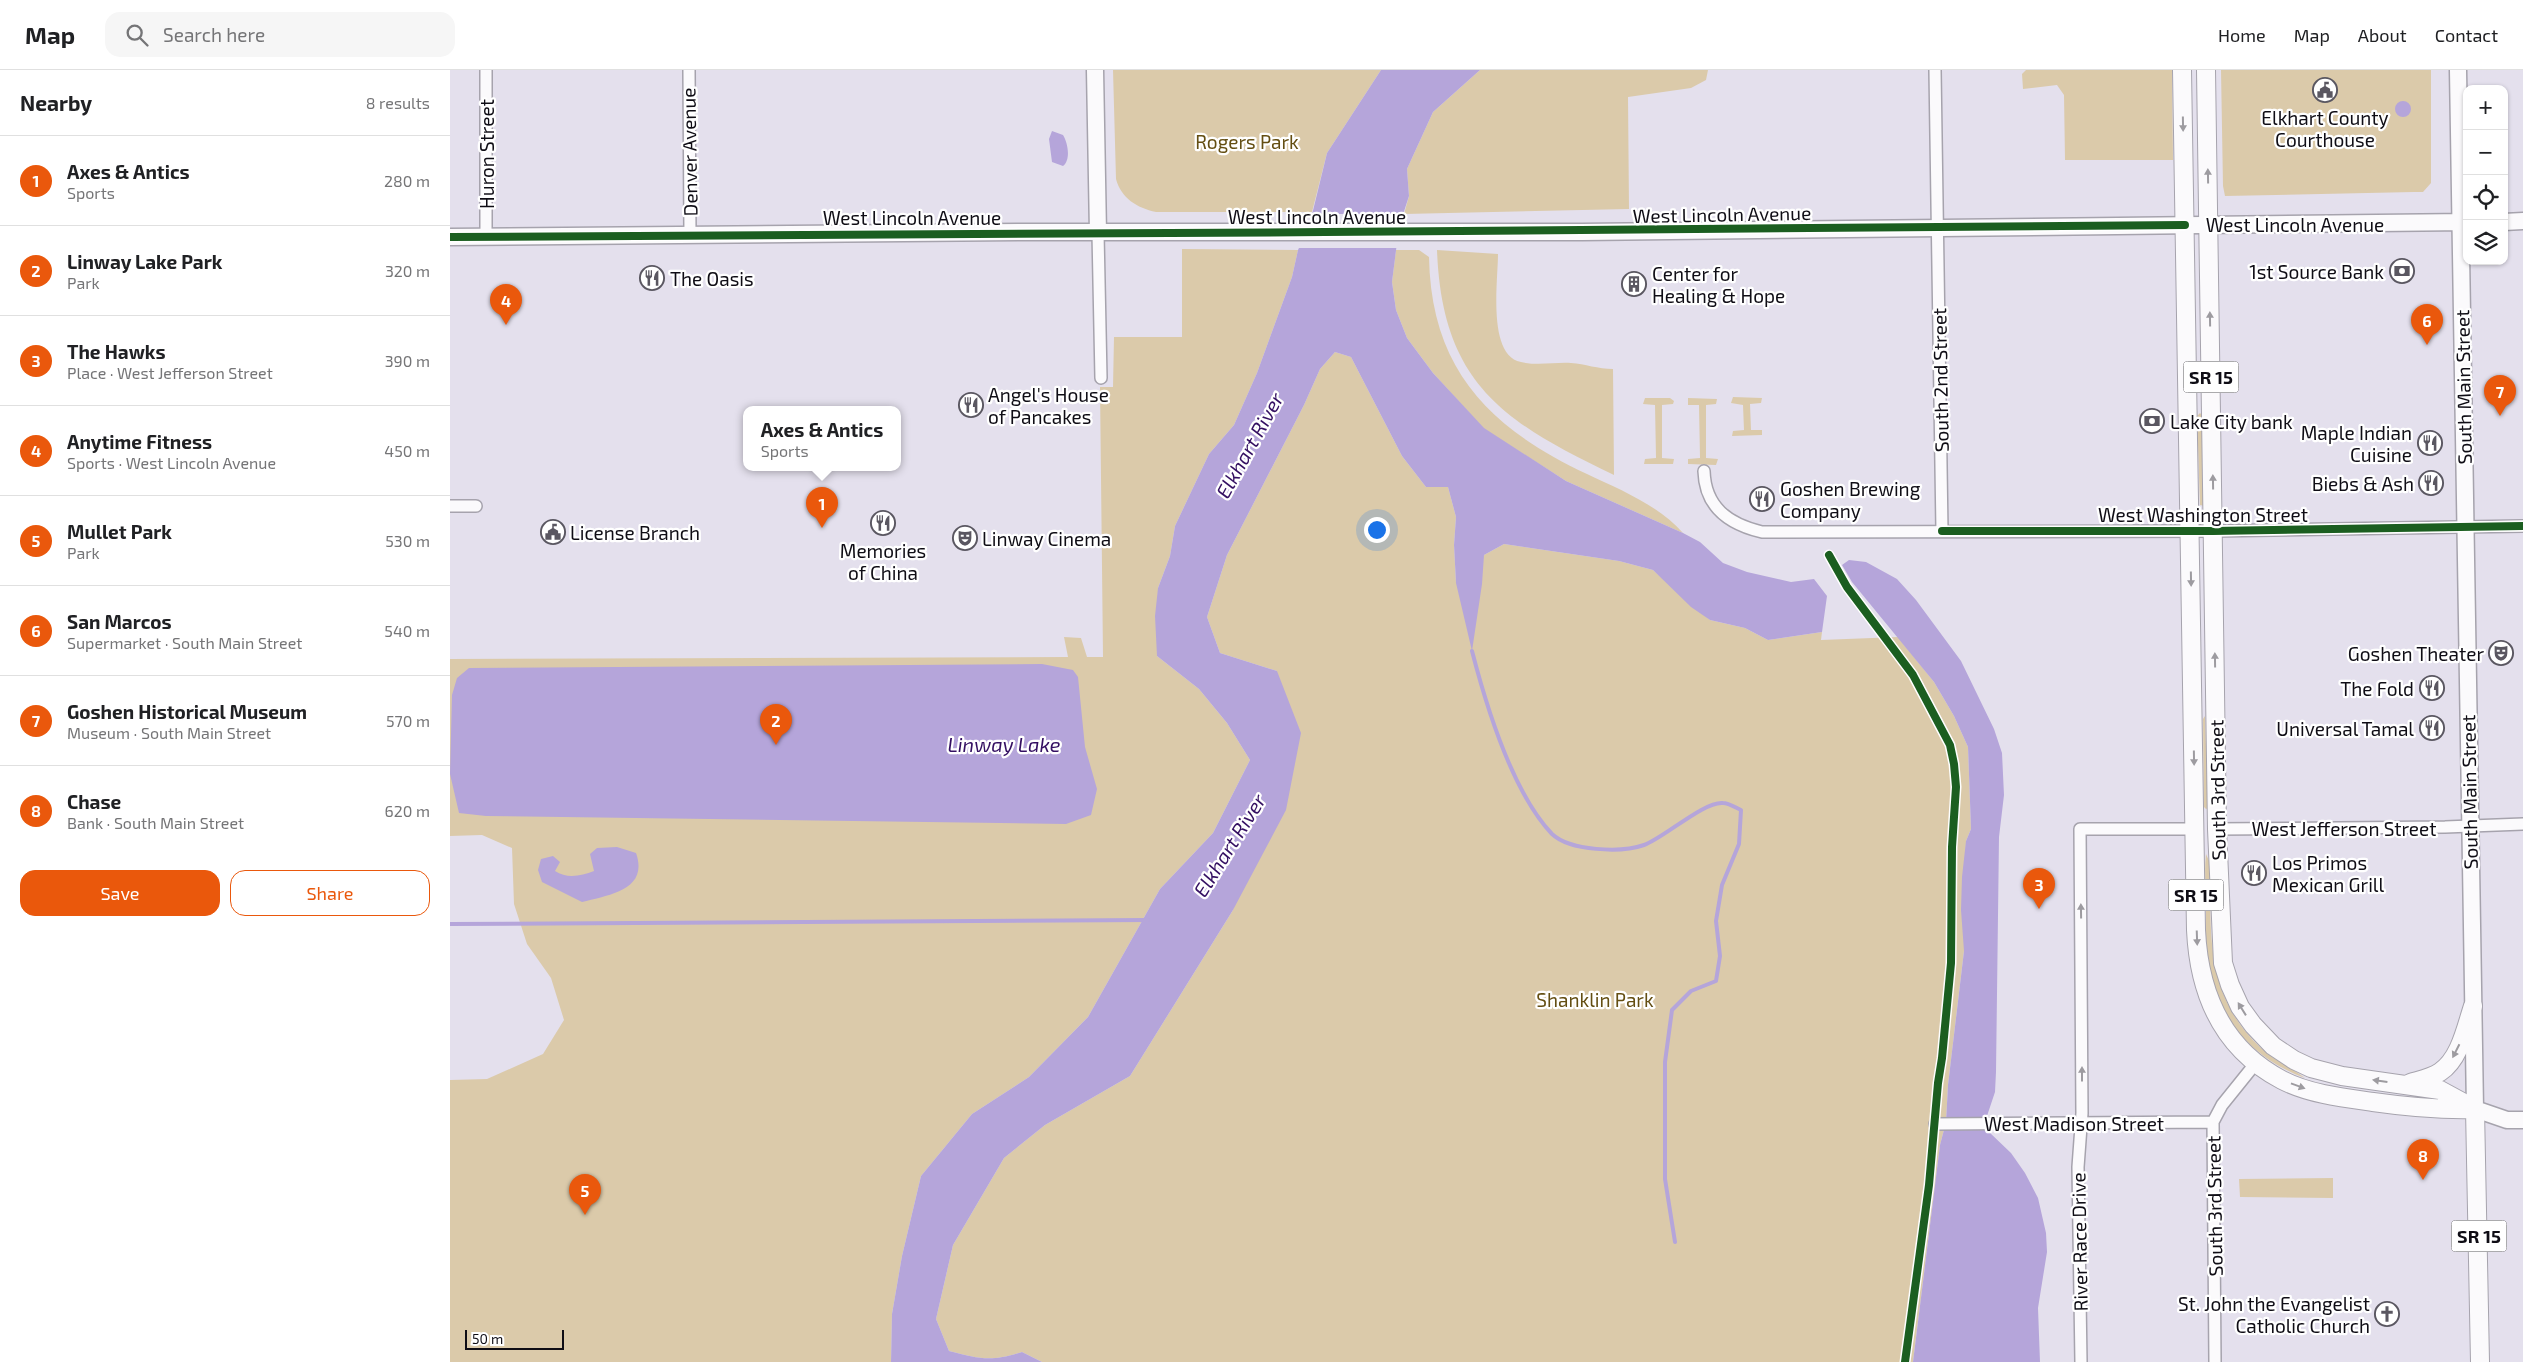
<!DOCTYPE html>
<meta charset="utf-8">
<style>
:root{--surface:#fff;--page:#f6f6f6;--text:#202124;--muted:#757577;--line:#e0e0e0;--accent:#ea580c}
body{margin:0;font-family:"Exo 2",sans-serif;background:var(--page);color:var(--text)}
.controls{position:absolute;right:15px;top:15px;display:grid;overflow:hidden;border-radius:10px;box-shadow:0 1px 4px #0004}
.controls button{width:45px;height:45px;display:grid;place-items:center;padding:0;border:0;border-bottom:1px solid var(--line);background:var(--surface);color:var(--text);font:25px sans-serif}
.scale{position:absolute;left:15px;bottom:12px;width:99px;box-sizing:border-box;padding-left:5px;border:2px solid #0f0d15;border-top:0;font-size:14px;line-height:18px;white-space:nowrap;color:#0f0d15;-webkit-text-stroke:4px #fff;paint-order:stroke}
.you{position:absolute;left:926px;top:459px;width:18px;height:18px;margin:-12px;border:4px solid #fff;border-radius:50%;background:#1a73e8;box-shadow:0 0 0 8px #1a73e833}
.badge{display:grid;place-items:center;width:32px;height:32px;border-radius:50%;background:var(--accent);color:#fff;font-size:16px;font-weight:700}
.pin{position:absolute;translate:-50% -41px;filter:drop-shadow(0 1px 2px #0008)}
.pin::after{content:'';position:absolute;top:26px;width:18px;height:15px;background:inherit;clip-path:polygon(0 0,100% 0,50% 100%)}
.popup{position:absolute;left:293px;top:336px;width:158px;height:65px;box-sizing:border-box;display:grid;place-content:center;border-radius:10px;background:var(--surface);filter:drop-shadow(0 1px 4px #0005);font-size:16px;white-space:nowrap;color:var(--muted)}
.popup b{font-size:19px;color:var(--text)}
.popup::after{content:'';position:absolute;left:50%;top:100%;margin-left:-10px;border:10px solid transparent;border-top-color:var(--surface)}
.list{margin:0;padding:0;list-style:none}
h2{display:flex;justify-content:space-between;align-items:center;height:65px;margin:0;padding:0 20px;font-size:21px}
h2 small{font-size:16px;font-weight:400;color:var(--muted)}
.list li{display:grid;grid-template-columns:32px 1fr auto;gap:15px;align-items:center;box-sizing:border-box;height:90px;padding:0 20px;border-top:1px solid var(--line)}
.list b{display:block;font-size:19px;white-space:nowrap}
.list p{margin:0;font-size:16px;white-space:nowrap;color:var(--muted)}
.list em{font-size:16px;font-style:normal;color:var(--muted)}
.actions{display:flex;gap:10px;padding:15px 20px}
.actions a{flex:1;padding:11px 0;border:1px solid var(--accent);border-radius:15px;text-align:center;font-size:18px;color:var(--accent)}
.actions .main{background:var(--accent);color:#fff}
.icon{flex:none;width:28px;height:28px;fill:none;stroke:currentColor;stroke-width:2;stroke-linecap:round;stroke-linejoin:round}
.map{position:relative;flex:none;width:2073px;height:1292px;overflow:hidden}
header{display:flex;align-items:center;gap:30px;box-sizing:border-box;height:70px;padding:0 25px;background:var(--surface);border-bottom:1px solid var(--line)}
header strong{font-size:24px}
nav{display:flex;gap:28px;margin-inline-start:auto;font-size:18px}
.search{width:350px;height:45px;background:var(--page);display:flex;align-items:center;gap:12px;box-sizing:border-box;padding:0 18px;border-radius:15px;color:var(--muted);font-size:19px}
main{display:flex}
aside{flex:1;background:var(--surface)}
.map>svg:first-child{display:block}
.green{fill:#dbcaaa}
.water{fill:#b5a5da}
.pier{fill:#e4e0ed}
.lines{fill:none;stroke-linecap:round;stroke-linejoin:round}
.stream{stroke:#b5a5da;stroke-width:4}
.street-casing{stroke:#a6a3ad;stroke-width:14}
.secondary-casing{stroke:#a6a3ad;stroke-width:19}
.primary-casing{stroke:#a6a3ad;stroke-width:20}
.street{stroke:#fbfafc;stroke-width:11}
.secondary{stroke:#fbfafc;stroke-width:16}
.primary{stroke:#fbfafc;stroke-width:18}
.cycleway-casing{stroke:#fff;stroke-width:11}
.cycleway{stroke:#1b5e20;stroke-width:8}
.oneway{fill:#9d9ba0}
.labels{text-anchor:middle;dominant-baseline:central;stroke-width:4.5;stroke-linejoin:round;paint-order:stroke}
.shield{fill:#fff;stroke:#57565b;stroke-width:1}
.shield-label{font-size:18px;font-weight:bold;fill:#0f0d15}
.poi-label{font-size:19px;fill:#0f0d15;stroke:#fff;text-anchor:start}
.park-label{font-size:19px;fill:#644e12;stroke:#fff}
.street-label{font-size:19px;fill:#0f0d15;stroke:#fff}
.water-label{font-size:20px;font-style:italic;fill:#340f62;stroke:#fff}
</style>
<header>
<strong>Map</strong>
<div class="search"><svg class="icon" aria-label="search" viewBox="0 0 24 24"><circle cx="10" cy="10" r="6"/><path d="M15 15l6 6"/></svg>Search here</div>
<nav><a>Home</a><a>Map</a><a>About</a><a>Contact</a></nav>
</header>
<main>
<aside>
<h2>Nearby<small>8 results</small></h2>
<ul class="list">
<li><span class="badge">1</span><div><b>Axes &amp; Antics</b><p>Sports</p></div><em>280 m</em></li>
<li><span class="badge">2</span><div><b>Linway Lake Park</b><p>Park</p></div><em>320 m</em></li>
<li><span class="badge">3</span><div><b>The Hawks</b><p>Place · West Jefferson Street</p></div><em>390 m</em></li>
<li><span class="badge">4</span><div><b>Anytime Fitness</b><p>Sports · West Lincoln Avenue</p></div><em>450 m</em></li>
<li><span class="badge">5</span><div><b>Mullet Park</b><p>Park</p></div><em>530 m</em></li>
<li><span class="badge">6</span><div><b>San Marcos</b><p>Supermarket · South Main Street</p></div><em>540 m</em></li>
<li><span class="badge">7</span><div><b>Goshen Historical Museum</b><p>Museum · South Main Street</p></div><em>570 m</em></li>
<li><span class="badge">8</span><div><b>Chase</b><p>Bank · South Main Street</p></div><em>620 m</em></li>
</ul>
<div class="actions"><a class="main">Save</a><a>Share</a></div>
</aside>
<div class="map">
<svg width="2073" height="1292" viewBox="0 0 2073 1292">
<rect width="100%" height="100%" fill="#e4e0ed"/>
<path class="green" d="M 663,0 L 931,0 L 877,83 L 862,142 L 706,142 C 687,138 671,128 666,109 Z
M 1030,0 L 1258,0 L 1256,10 L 1241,18 L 1178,27 L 1179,139 L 954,144 L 959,126 L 957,99 L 983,42 Z
M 1576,0 L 1722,0 L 1723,90 L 1615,90 L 1614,25 L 1607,15 L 1573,19 L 1572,4 Z
M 1771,0 L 1981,0 L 1981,113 L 1973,122 L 1964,122 L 1775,126 L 1773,116 Z
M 732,179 L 848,180 L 842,207 L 807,303 L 784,355 L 759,384 L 725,456 L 720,486 L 708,518 L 707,586 L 749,619 L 777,653 L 800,690 L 763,763 L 710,819 L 638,947 L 579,1007 L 522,1044 L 471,1106 L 452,1186 L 442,1244 L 441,1292 L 0,1292 L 0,1010 L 37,1009 L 93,984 L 114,950 L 101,908 L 77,874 L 64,834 L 62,778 L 32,765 L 0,766 L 0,589 L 618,587 L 614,567 L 631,568 L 637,587 L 653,587 L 650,317 L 663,317 L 664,267 L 732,267 Z
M 946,180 L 969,180 L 979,187 C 981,299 1039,358 1137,404 C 1169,419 1210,436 1233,463 L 1116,411 L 1034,359 L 983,303 L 957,268 L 946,240 L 942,212 Z
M 987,180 L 1048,184 C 1048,211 1037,285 1071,292 C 1088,296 1105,292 1121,293 C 1135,294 1148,299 1163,299 L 1164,405 C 1053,352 992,313 987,180 Z
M 885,282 L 901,287 L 952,386 L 976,417 L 998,417 L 1006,447 L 1004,475 L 1006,513 L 1034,485 L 1054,474 L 1169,491 L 1203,500 L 1260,550 L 1295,558 L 1318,570 L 1372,562 L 1371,570 L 1448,567 L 1484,612 L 1504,646 L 1518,677 L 1521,759 L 1516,771 L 1514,881 L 1498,1015 L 1496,1052 L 1490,1075 L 1463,1292 L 592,1292 L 572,1282 C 541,1292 530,1289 499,1281 L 486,1249 L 503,1175 L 554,1088 L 595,1055 L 680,1006 L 783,840 L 827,601 L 770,583 L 757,547 L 777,485 L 854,335 L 870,299 Z
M 1283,327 L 1312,328 L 1311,333 L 1300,334 L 1301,360 L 1312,360 L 1312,365 L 1282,366 L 1283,361 L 1294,360 L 1293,335 L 1281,333 Z
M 1195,328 L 1220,328 L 1224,331 L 1223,334 L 1212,335 L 1212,388 L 1224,389 L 1223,394 L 1194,394 L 1195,389 L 1206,388 L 1205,335 L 1193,334 Z
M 1238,328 L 1267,329 L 1266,334 L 1256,335 L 1256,388 L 1268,389 L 1266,395 L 1238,394 L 1238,389 L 1250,388 L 1249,335 L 1238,335 Z
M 1750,343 L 1753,346 L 1755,436 L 1750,435 L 1747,346 Z
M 1755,646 L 1758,738 L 1756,739 L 1754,737 L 1753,649 Z
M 1756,784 L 1760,793 C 1761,863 1754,925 1811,978 C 1824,990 1841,998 1855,1008 C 1800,988 1762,943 1757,883 C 1755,868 1756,852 1756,837 C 1756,820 1754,801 1756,784 Z
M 1883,1108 L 1883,1128 L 1790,1127 L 1789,1109 Z"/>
<path class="water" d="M 931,0 L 1030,0 L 983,42 L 957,99 L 959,126 L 949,157 L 942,212 L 946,240 L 957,268 L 983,303 L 1034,358 L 1116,411 L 1233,463 L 1250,472 L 1273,493 L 1297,502 L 1341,512 L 1364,509 L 1377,526 L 1372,562 L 1318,570 L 1295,558 L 1260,550 L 1241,537 L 1203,500 L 1169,491 L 1054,474 L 1034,485 L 1032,514 L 1022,581 L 1006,513 L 1004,475 L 1006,447 L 998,417 L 976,417 L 952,386 L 901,287 L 885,282 L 870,299 L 854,335 L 777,485 L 757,547 L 770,583 L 827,601 L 851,663 L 836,740 L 783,840 L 680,1006 L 595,1055 L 554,1088 L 503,1175 L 486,1249 L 499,1281 C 530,1289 541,1292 572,1282 L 592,1292 L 441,1292 L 442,1244 L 452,1186 L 471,1106 L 522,1044 L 579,1007 L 638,947 L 710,819 L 763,763 L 800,690 L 777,653 L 749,619 L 707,586 L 705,546 L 708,518 L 720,486 L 725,456 L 759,384 L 784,355 L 807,303 L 842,207 L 848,180 L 859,157 L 877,83 Z
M1945 39a8 8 0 1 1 16 0a8 8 0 1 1-16 0Z
M 602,61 L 613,65 C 618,73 621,90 613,96 L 602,92 L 599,69 Z
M 1399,490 L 1416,492 L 1447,509 L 1466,530 L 1511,591 L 1544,659 L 1552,683 L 1554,725 L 1549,767 L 1546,1002 L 1545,1022 L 1535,1052 L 1539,1062 L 1561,1083 L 1575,1103 L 1588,1128 L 1596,1163 L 1597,1182 L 1588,1238 L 1590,1292 L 1463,1292 L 1490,1075 L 1496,1052 L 1498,1015 L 1514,881 L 1511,840 L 1512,807 L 1516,771 L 1521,759 L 1518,677 L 1504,646 L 1484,612 L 1402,512 L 1392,495 Z
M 592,594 L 623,600 L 628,607 L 635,677 L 647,719 L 641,745 L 616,754 L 36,746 L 9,743 L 0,704 L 2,625 L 7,608 L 19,598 Z
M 167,777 L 186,783 C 199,820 159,825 132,832 L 92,812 L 88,800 L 91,789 L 103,786 L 110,792 L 105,801 C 117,809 131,806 144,801 L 140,784 L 147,778 Z"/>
<path class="pier" d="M 859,144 L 956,144 L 948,178 L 846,178 L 857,156 Z"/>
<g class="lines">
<path class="stream" d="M 1022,581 C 1036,635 1063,723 1102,764 C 1120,781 1171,783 1194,775 C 1214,768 1254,731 1273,733 C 1279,733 1286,738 1291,740 L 1289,774 L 1272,815 L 1266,851 L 1270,886 L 1266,911 L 1241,921 L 1222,940 L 1215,992 L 1215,1109 L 1225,1172
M 0,854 L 698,850"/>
<defs>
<path id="street" d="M 36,0 L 36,167
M 239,0 L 240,165
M 1485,0 L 1492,461
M 648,163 L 651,308
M 1254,401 C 1255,437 1278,454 1312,462 L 1763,461 L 2073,456
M 0,436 L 26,436
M 1767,759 L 1995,757 L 2073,754
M 1485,1054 L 1763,1052
M 1631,1292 L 1628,1097 L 1632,1043 L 1630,759 L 1745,759
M 1765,1292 L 1763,1052 L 1772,1035 L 1805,994"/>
<path id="secondary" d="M 645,0 L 648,163
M 2008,0 L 2025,1039 L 2057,1050 L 2073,1050
M 2054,152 L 2073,151
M 0,167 L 580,162 L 1132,162 L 2017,152"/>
<path id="primary" d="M 1732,0 L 1746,860 C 1749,924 1773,979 1832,1010 C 1859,1024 1894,1028 1923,1032 C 1958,1037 1991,1040 2025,1039
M 1756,0 L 1767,759 L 1773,893 L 1780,915 L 1790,937 L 1803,955 L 1823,976 L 1844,990 L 1861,998 L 1892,1006 L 1990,1020 L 2025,1039
M 1960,1013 C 1970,1010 1981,1008 1990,1002 C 2010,989 2016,957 2023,936
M 2025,1039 L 2030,1292"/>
</defs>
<use href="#street" class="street-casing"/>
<use href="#secondary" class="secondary-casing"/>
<use href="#primary" class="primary-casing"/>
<use href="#street" class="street"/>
<use href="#secondary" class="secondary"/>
<use href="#primary" class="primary"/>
<defs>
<path id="cycleway" d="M 0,167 C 578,163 1157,162 1735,155
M 1492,461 L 1763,461 L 2073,456
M 1379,485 L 1397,517 L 1463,605 L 1500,675 L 1504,694 L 1506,717 L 1502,777 L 1501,893 L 1492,988 L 1488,1013 L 1479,1115 L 1455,1292"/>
</defs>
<use href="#cycleway" class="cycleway-casing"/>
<use href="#cycleway" class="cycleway"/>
</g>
<defs><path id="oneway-solid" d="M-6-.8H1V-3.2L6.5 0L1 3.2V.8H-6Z" transform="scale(1.25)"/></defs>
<g class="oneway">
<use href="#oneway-solid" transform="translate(1733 54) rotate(89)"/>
<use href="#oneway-solid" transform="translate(1758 106) rotate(-91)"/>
<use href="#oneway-solid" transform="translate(1760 249) rotate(-91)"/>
<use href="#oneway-solid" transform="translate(1763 412) rotate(-91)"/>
<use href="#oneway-solid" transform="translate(1741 509) rotate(89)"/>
<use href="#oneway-solid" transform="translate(1765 590) rotate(-91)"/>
<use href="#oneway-solid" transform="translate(1744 688) rotate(89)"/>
<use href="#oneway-solid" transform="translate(1631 841) rotate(-91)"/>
<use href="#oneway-solid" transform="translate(1747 868) rotate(88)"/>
<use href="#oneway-solid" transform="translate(1792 939) rotate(-122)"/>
<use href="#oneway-solid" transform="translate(2006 981) rotate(117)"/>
<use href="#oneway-solid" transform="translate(1632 1004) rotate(-90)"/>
<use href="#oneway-solid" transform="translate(1930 1011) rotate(-172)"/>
<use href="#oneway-solid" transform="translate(1848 1016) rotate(20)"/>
</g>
<defs>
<symbol id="civic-ring" viewBox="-11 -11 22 22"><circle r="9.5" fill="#fff" stroke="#5a5761" stroke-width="1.5"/><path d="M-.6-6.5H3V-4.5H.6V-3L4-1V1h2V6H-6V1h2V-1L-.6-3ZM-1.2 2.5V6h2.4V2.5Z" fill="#5a5761"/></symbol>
<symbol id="bank-ring" viewBox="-11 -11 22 22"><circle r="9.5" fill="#fff" stroke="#5a5761" stroke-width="1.5"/><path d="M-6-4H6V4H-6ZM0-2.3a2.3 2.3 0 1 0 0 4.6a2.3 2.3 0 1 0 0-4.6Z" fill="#5a5761"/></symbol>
<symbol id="restaurant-ring" viewBox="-11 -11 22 22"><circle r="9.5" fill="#fff" stroke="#5a5761" stroke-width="1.5"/><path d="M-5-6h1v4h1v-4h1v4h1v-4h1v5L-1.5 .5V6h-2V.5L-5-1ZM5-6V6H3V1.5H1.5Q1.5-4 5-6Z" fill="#5a5761"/></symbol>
<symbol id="building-ring" viewBox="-11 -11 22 22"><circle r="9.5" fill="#fff" stroke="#5a5761" stroke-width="1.5"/><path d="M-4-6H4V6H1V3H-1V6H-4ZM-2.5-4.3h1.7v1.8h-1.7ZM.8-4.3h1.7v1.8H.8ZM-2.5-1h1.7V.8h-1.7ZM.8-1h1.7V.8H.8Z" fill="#5a5761"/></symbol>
<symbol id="theatre-ring" viewBox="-11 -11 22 22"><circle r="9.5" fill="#fff" stroke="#5a5761" stroke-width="1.5"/><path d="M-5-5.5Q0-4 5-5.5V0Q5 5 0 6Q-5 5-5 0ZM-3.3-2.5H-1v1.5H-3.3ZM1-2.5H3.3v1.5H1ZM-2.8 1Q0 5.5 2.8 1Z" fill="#5a5761"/></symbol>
<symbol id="church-ring" viewBox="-11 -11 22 22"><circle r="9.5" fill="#fff" stroke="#5a5761" stroke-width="1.5"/><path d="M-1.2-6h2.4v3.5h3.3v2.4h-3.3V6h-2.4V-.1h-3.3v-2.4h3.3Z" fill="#5a5761"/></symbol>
</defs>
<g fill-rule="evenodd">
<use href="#civic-ring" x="1861" y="6" width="28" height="28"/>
<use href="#bank-ring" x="1938" y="187" width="28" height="28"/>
<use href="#restaurant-ring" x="188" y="194" width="28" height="28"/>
<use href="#building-ring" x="1170" y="200" width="28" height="28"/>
<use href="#restaurant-ring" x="507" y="321" width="28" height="28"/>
<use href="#bank-ring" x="1688" y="337" width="28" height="28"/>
<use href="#restaurant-ring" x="1966" y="359" width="28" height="28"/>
<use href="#restaurant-ring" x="1967" y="399" width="28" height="28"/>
<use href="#restaurant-ring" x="1298" y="415" width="28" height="28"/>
<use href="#restaurant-ring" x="419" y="439" width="28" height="28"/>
<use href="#civic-ring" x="89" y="448" width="28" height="28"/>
<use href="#theatre-ring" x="501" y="454" width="28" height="28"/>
<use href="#theatre-ring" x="2037" y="569" width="28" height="28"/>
<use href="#restaurant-ring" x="1968" y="604" width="28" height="28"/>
<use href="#restaurant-ring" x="1968" y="644" width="28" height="28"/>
<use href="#restaurant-ring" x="1790" y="789" width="28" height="28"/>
<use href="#church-ring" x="1923" y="1230" width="28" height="28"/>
</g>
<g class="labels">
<g class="shield">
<rect x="1733.5" y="291.5" width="55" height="31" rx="4"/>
<rect x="1718.5" y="809.5" width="55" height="31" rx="4"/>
<rect x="2001.5" y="1150.5" width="55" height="31" rx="4"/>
</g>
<g class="shield-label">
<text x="1761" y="307">SR 15</text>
<text x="1746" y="825">SR 15</text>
<text x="2029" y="1166">SR 15</text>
</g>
<g class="poi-label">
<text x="1875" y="47" text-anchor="middle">Elkhart County<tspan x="1875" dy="22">Courthouse</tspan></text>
<text x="1934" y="201" text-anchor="end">1st Source Bank</text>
<text x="1202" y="203">Center for<tspan x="1202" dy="22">Healing &amp; Hope</tspan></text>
<text x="220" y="208">The Oasis</text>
<text x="538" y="324">Angel's House<tspan x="538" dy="22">of Pancakes</tspan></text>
<text x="1720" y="351">Lake City bank</text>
<text x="1962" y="362" text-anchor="end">Maple Indian<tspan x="1962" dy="22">Cuisine</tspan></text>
<text x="1964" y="413" text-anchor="end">Biebs &amp; Ash</text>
<text x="1330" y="418">Goshen Brewing<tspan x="1330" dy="22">Company</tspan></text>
<text x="120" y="462">License Branch</text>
<text x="532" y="468">Linway Cinema</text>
<text x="433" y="480" text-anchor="middle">Memories<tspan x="433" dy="22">of China</tspan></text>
<text x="2034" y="583" text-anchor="end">Goshen Theater</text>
<text x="1964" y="618" text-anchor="end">The Fold</text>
<text x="1964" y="658" text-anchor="end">Universal Tamal</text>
<text x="1822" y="792">Los Primos<tspan x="1822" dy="22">Mexican Grill</tspan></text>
<text x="1920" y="1233" text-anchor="end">St. John the Evangelist<tspan x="1920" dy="22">Catholic Church</tspan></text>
</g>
<g class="park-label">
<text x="797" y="71">Rogers Park</text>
<text x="1145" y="929">Shanklin Park</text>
</g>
<g class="street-label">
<text transform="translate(239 82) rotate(-91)">Denver Avenue</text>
<text transform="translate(36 84) rotate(-90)">Huron Street</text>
<text transform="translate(1272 144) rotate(-1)">West Lincoln Avenue</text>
<text x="867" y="146">West Lincoln Avenue</text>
<text x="462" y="147">West Lincoln Avenue</text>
<text x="1845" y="154">West Lincoln Avenue</text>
<text transform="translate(1490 310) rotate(-91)">South 2nd Street</text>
<text transform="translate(2013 317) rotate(-91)">South Main Street</text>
<text x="1753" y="444">West Washington Street</text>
<text transform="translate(1767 720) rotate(-91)">South 3rd Street</text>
<text transform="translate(2019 722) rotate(-91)">South Main Street</text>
<text x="1894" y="758">West Jefferson Street</text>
<text x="1624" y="1053">West Madison Street</text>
<text transform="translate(1764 1136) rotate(-91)">South 3rd Street</text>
<text transform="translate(1629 1172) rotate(-91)">River Race Drive</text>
</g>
<g class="water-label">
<text transform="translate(799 375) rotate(-61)">Elkhart River</text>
<text x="554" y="674">Linway Lake</text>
<text transform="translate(779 775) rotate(-58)">Elkhart River</text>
</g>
</g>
</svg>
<div class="controls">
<button>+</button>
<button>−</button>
<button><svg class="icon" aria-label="locate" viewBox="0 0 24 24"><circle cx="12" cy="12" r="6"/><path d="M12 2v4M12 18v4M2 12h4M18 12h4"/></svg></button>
<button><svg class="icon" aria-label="layers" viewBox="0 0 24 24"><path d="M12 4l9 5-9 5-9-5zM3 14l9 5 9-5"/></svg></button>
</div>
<div class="scale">50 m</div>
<div class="you"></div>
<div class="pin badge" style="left:372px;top:458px">1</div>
<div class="popup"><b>Axes &amp; Antics</b>Sports</div>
<div class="pin badge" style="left:326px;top:675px">2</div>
<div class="pin badge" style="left:1589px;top:839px">3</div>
<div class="pin badge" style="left:56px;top:255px">4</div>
<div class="pin badge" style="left:135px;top:1145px">5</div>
<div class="pin badge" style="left:1977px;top:275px">6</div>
<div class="pin badge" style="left:2050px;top:346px">7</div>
<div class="pin badge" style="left:1973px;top:1110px">8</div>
</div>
</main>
